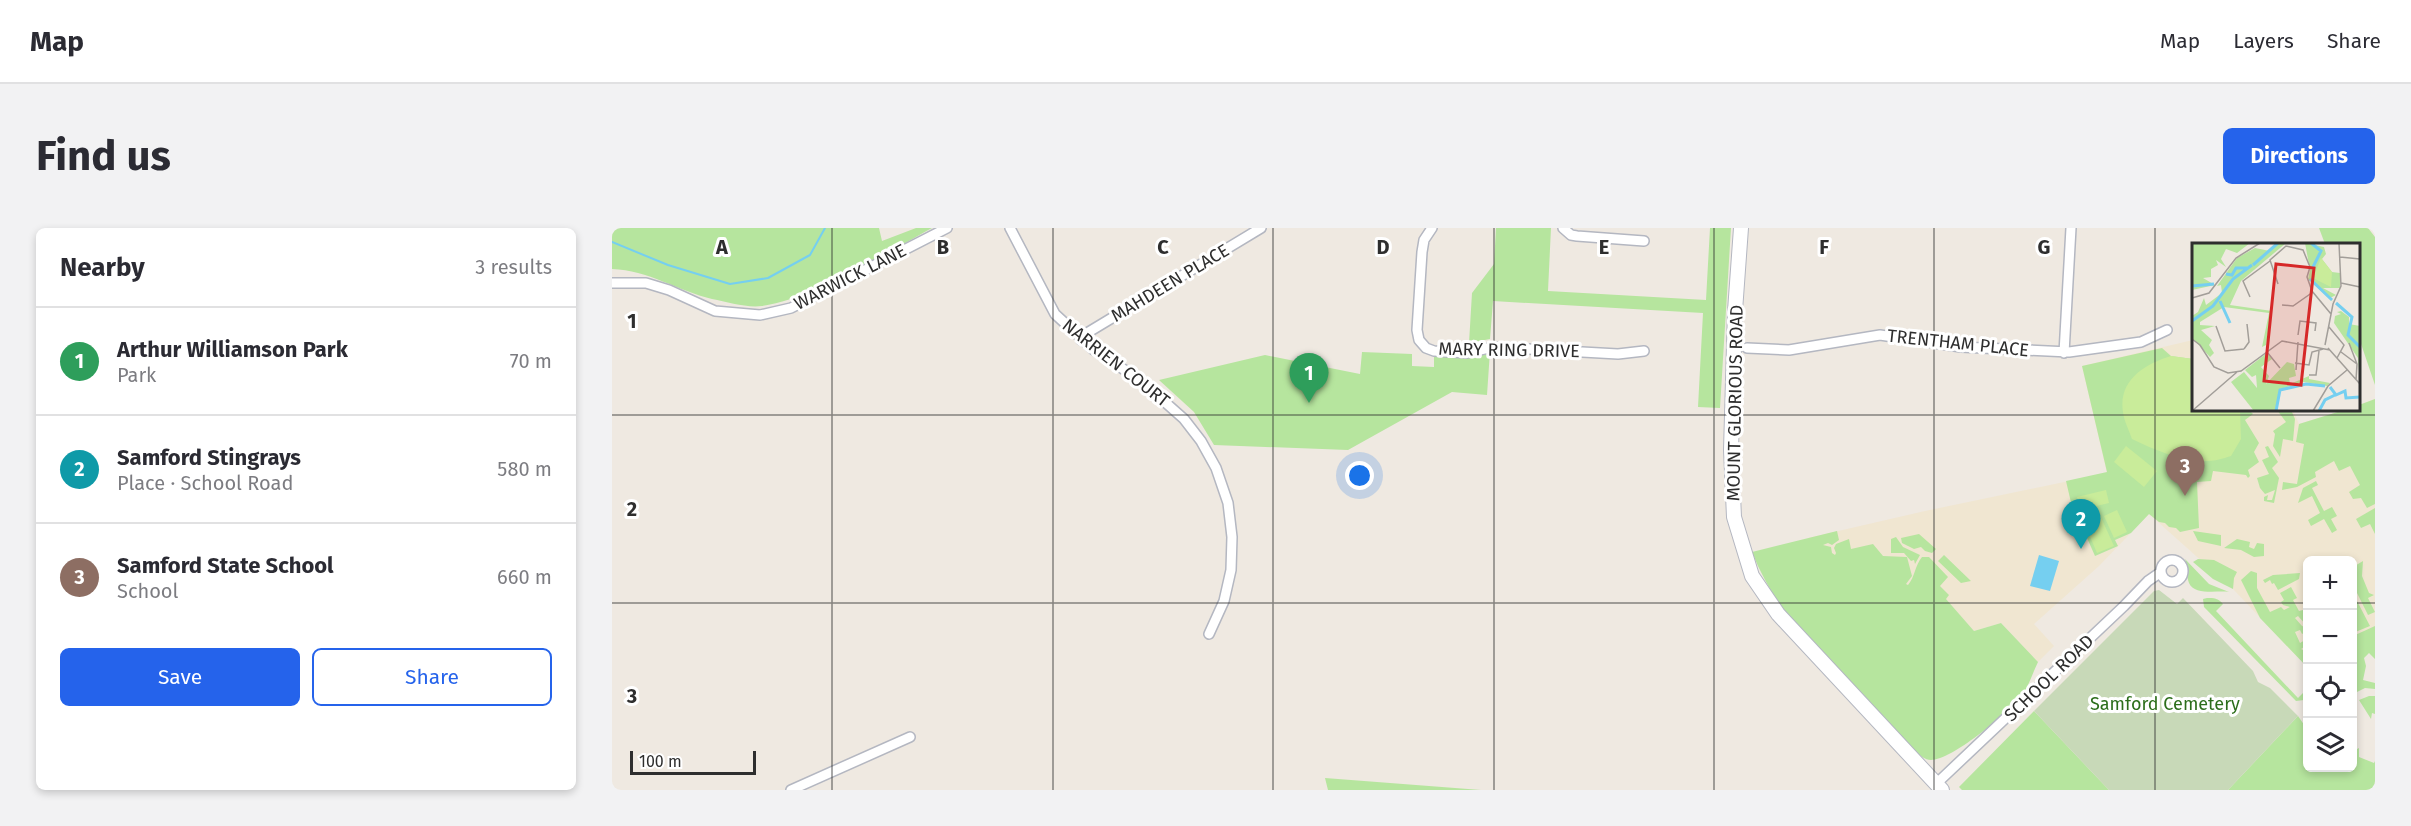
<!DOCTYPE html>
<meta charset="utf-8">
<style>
:root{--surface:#fff;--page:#f2f2f3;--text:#2b2b33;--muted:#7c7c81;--line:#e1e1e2;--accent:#2563eb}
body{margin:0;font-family:"Fira Sans",sans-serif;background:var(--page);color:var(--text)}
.controls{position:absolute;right:18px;bottom:18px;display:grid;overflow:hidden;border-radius:9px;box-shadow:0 3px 9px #0003}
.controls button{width:54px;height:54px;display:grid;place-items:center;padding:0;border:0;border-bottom:2px solid var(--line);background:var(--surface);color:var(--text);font:30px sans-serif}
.scale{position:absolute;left:18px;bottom:15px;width:126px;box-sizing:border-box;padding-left:6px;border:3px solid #2e2e2e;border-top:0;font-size:16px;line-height:21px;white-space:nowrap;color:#2e2e2e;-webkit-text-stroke:4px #fff;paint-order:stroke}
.you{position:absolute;left:748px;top:248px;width:21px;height:21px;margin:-15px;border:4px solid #fff;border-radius:50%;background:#1a73e8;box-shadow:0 0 0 9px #1a73e833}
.badge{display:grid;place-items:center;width:39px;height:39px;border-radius:50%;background:var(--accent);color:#fff;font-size:20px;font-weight:700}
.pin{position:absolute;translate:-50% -50px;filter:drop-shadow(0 2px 3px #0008)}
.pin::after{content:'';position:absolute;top:32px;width:21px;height:18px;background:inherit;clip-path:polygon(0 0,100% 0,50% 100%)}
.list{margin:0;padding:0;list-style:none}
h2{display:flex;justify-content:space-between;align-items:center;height:78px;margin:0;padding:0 24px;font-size:26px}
h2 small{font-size:20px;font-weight:400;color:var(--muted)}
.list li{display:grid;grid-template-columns:39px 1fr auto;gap:18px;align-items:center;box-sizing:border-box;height:108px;padding:0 24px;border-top:2px solid var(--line)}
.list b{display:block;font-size:22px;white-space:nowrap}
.list p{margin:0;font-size:20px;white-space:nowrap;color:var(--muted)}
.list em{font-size:20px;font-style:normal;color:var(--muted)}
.actions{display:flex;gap:12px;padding:18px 24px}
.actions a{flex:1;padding:14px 0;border:2px solid var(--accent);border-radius:9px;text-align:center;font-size:21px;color:var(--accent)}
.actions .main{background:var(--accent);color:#fff}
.icon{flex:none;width:33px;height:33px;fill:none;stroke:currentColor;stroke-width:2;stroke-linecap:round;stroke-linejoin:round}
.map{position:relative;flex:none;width:1763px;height:562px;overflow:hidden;border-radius:9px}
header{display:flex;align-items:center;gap:36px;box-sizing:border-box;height:84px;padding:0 30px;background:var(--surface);border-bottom:2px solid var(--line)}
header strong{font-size:28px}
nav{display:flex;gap:33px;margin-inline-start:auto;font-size:21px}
.intro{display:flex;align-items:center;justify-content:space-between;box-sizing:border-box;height:144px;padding:0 36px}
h1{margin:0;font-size:42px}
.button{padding:15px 27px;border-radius:9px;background:var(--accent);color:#fff;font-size:21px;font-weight:700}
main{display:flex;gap:36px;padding:0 36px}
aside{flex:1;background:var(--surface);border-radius:9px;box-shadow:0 3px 9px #0003}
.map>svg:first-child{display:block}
.education{fill:#f0e6d1}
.green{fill:#b6e59e}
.cemetery{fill:#c8d9b8}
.pitch{fill:#c9ec9a}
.water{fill:#75cff0}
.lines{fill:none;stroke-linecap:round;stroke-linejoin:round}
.stream{stroke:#75cff0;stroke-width:2}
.street-casing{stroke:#b4b7c1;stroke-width:12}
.secondary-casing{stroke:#b4b7c1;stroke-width:16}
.street{stroke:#fff;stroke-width:9}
.secondary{stroke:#fff;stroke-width:14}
.grid{fill:none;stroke:#2e2e2e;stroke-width:1.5;stroke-opacity:0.55}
.labels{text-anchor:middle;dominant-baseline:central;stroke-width:6;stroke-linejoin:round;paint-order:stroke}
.street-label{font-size:18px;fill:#2e2e2e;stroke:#fff}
.park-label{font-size:18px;fill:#2c6e1b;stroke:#fff}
.inset-river{fill:none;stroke:#75cff0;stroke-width:3}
.inset-road{fill:none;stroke:#a29e99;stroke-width:1.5}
.view{fill:#d62828;fill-opacity:0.15;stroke:#d62828;stroke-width:3}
.inset-edge{fill:none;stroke:#2e2e2e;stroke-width:3}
.grid-label{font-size:20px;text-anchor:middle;font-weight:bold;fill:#2e2e2e;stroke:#fff;stroke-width:6;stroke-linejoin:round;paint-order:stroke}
</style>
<header>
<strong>Map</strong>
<nav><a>Map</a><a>Layers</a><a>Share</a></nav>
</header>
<div class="intro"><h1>Find us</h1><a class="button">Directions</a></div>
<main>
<aside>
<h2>Nearby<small>3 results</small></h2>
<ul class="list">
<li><span class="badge" style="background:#2e9e5b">1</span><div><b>Arthur Williamson Park</b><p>Park</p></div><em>70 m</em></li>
<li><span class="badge" style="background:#0f9aa8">2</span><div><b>Samford Stingrays</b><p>Place · School Road</p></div><em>580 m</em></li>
<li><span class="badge" style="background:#8d6e63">3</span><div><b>Samford State School</b><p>School</p></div><em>660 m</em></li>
</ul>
<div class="actions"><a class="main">Save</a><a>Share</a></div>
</aside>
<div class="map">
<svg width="1763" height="562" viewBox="0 0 1763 562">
<rect width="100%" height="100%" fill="#efe9e1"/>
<path class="education" d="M 1581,112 L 1582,182 L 1681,182 L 1687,196 L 1732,182 L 1746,182 L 1747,177 L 1763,171 L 1763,416 L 1741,438 L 1740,332 L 1696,332 L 1695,439 L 1621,361 L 1537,286 L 1487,338 L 1422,396 L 1442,418 L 1426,434 L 1389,395 L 1362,403 L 1326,362 L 1316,365 L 1204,325 L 1196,310 L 1313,283 L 1495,245 L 1470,138 Z"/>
<path class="green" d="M 0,0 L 267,0 L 270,13 L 304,0 L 320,0 C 274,25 201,71 150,78 C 134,80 116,74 100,71 C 66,63 36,42 0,41 Z
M 884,0 L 939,0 L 936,63 L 1094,72 L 1098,0 L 1119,0 L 1108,180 L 1086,179 L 1091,85 L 881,73 L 878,111 L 857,115 L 860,65 L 882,36 Z
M 1707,0 L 1756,0 L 1763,9 L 1763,157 L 1747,110 L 1746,16 L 1713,16 Z
M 1550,120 L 1559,128 L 1581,131 L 1582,182 L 1637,182 L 1641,186 L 1633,192 L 1647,215 L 1642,224 L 1647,234 L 1636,242 L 1638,248 L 1636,250 L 1634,247 L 1601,243 L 1599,253 L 1585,254 L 1587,300 L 1568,304 L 1564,300 L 1557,299 L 1553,295 L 1547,294 L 1537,286 L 1519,305 L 1503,312 L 1506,318 L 1483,328 L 1468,294 L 1464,296 L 1454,253 L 1495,244 L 1470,138 Z
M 878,123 L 875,167 L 840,164 L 736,222 L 602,217 L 582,184 L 547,152 L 653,127 L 748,146 L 750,124 L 800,126 L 800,138 L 822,139 L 822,127 L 863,128 Z
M 1763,171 L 1763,276 L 1755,280 L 1749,270 L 1741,271 L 1737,264 L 1748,257 L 1738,238 L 1727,243 L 1722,233 L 1703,244 L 1704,249 L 1685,259 L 1670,262 L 1671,254 L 1685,256 L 1692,216 L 1684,214 L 1687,196 L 1732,182 L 1746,182 L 1747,177 Z
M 1665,182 L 1679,182 L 1683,191 L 1681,213 L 1671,211 L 1668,229 L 1661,218 L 1663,206 L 1661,203 L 1674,194 Z
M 1656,218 L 1666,234 L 1660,240 L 1667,250 L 1662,275 L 1652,273 L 1652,269 L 1656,267 L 1655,272 L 1660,272 L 1663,262 L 1653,266 L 1648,260 L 1645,250 L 1657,246 L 1650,232 L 1657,229 L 1653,219 Z
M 1704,253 L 1706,257 L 1700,260 L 1712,283 L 1720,279 L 1725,288 L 1719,291 L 1725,302 L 1720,305 L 1712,291 L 1699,298 L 1696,292 L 1708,285 L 1700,268 L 1686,275 L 1691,260 Z
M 1763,280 L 1763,306 L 1758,296 L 1749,300 L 1744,291 Z
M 1225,303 L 1227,312 L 1220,317 L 1216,315 L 1211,317 L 1219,319 L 1220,325 L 1223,327 L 1224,325 L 1222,320 L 1224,316 L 1237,311 L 1239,321 L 1261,316 L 1271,328 L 1295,329 L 1300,348 L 1294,356 L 1296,357 C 1303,349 1303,337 1310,329 L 1317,329 L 1336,349 L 1328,358 L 1337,367 L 1334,371 L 1362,403 L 1389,395 L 1426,434 C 1420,446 1416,461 1407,471 C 1393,487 1340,532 1319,532 C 1313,532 1308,527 1303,524 C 1243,463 1172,405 1140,324 Z
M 1581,303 L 1609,307 L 1609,318 L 1586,313 Z
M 1307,306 L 1324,321 L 1320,325 L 1313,323 L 1309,319 L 1302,321 L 1290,315 L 1289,310 Z
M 1284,309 L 1291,319 L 1308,327 L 1303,336 L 1302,332 L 1299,333 L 1292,325 L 1279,325 L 1279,311 Z
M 1625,311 L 1638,314 L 1637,319 L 1642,321 L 1645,315 L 1652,316 L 1652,328 L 1642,329 L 1629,322 L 1612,320 Z
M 1332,327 L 1359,353 L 1349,355 L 1326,333 Z
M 1573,331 L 1597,356 L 1617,364 C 1607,362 1582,368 1577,355 C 1574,347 1576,338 1573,331 Z
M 1586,331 L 1602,332 L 1625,344 L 1622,350 L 1621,361 L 1601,351 L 1581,334 Z
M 1751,333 L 1750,348 L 1757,365 L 1762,367 L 1756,370 L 1763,384 L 1756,387 L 1741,357 L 1741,339 Z
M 1639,343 L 1645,345 L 1645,360 L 1658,384 L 1669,379 L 1672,382 L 1678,379 L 1671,377 L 1669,374 L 1672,372 L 1668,365 L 1679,359 L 1685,370 L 1681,372 L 1687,383 L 1691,382 L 1695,386 L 1695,398 L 1686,388 L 1683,390 L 1690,398 L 1695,400 L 1695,403 L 1690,406 L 1688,402 L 1683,404 L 1688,415 L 1693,412 L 1691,409 L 1695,407 L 1695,417 L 1689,421 L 1691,422 L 1695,420 L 1695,439 L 1648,390 L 1629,352 Z
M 1688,345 L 1687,351 L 1666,362 L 1662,355 L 1660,356 L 1658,352 L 1653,355 L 1651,352 L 1661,347 Z
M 1595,370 C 1602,370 1606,370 1611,376 L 1604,383 L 1686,470 L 1694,462 L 1692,472 L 1684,473 L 1592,379 L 1591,371 Z
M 1745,373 L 1758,398 L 1741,405 L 1741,376 Z
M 1763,398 L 1763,431 L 1757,425 L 1752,430 L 1754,438 L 1751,452 L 1763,455 L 1763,461 L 1753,460 L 1743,465 L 1740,459 L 1741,408 Z
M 1757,468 L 1763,468 L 1763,486 L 1760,485 L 1759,491 L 1747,472 Z
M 1422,483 L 1497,562 L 1350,562 L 1347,559 Z
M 1686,488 L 1695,501 L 1696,540 L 1740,540 L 1741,523 L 1747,520 L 1747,529 L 1762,535 L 1763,533 L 1763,562 L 1616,562 Z
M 713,550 L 869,562 L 716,562 Z"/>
<path class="cemetery" d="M 1547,362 L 1565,376 L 1571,370 L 1641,443 L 1646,454 L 1658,460 L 1686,488 L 1616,562 L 1497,562 L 1422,483 L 1542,363 Z"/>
<path class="pitch" d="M 1559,128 L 1581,131 L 1582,182 L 1628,182 L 1629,211 L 1619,228 C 1612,230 1604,233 1596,233 C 1570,234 1543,222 1520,211 C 1517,202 1512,193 1511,184 C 1506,152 1533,136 1559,128 Z
M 1514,218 L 1545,243 L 1532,259 L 1502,234 Z
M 1494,262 L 1497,275 L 1468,282 L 1465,269 Z
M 1505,282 L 1515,304 L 1502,310 L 1492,288 Z
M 1487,285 L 1502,318 L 1485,325 L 1471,292 Z"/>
<path class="water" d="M 1427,327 L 1447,333 L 1438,363 L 1418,358 Z"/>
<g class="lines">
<path class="stream" d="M 0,14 L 56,37 L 118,56 L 156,50 L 198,27 L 213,0"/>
<defs>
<path id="street" d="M 398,0 L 443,86 L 482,122 L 528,152 L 572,191 L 589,213 L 604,240 L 616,275 L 620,309 L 619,342 L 612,373 L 597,406
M 820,0 L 812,12 L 810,24 L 805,102 L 807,112 L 814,120 L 822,123 L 855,125 L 881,119 L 1006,126 L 1032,123
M 951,0 L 959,7 L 965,8 L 1032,13
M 0,55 L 34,55 L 57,62 L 103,83 L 148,87 L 179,80 L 335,0
M 469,112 L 475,105 L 649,0
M 1135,120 L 1177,122 L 1268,107 L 1349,119 L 1457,124 L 1529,114 L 1555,102
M 1452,125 L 1459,0
M1549 343a11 11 0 1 1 22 0a11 11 0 1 1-22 0Z
M 1324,556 L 1512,378 L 1536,353 L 1549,344
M 179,562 L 298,509"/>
<path id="secondary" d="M 1129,0 L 1123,83 L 1119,222 L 1122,289 L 1140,348 L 1166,386 L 1330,562"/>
</defs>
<use href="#street" class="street-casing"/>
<use href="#secondary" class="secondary-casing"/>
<use href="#street" class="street"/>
<use href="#secondary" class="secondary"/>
</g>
<path class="grid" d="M 220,0 L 220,562M 441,0 L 441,562M 661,0 L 661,562M 882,0 L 882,562M 1102,0 L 1102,562M 1322,0 L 1322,562M 1543,0 L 1543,562M 0,187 L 1763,187M 0,375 L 1696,375M 1740,375 L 1763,375"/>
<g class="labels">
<g class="street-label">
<text transform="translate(238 49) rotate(-27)">WARWICK LANE</text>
<text transform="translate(558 55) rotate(-31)">MAHDEEN PLACE</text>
<text transform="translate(1346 115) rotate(6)">TRENTHAM PLACE</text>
<text transform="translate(897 122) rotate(1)">MARY RING DRIVE</text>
<text transform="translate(504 135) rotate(38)">NARRIEN COURT</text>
<text transform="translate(1123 175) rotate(-89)">MOUNT GLORIOUS ROAD</text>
<text transform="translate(1437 450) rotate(-44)">SCHOOL ROAD</text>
</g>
<g class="park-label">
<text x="1553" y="476">Samford Cemetery</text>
</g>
</g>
<g transform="translate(1580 15)">
<rect width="168" height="168" fill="#efe9e1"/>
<path d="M 0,0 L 41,1 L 58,0 L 45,10 L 34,6 L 29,16 L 34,24 L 24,17 L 26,22 L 19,26 L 19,34 L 11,35 L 23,42 L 0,47 ZM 85,0 L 94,0 L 49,38 L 38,62 L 80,68 L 74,102 L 70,104 L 77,70 L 32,64 L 8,79 L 8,82 L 23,83 L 9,87 L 20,97 L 17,102 L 22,110 L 18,114 L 0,95 L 0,73 L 6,69 L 12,55 L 14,62 L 30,50 L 29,42 L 25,43 L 45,15 L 63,5 L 78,8 ZM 113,0 L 132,4 L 134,11 L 130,16 L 140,29 L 148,30 L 148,45 L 131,45 L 144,52 L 138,55 L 141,59 L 116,36 L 118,27 ZM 149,68 L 157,74 L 157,81 L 168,83 L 168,139 L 166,115 L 142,80 L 143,73 L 149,71 L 145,69 ZM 75,110 L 80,116 L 69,124 L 77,133 L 74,141 L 95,119 L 102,121 L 104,133 L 97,135 L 98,141 L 117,133 L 117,136 L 138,140 L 135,143 L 112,139 L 88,146 L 83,167 L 62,168 L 39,139 L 52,129 L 65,145 L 64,132 L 60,134 L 53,127 Z" fill="#b6e59e"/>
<path d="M 129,15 L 140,29 L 139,44 L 121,35 Z" fill="#c9ec9a"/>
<path class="inset-river" d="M 119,0 L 129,8 L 120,26M 61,22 L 86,0M 34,31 L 40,32 L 44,25 L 55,25M 118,36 L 140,57M 0,43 L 22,41M 28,58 L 38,80M 144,60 L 160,74 L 156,92 L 168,104M 0,78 L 21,63 L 41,36 L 60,22M 138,144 L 144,152 L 153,148 L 154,155 L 168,154M 84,168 L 88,147 L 114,141 L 133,143M 127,168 L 133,157 L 143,152"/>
<path class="inset-road" d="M 148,14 L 168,16M 149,40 L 168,44M 86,41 L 78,17 L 94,3 L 111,7 L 118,24 L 115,34 L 120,48 L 139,71M 58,54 L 51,38 L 78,18M 0,55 L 17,50 L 44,15 L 68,0M 90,62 L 101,63 L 121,49M 24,83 L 33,108 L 52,106M 137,84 L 152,102 L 145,115M 106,92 L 108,78 L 124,80 L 123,88M 0,96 L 8,102 L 22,124 L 36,130 L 49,128 L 90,98 L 138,107M 157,100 L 165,121 L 164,137M 133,102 L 141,61 L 149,43 L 147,0M 136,105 L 168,141M 52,106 L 57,99 L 55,81M 75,109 L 88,125M 149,109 L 165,121M 103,120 L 117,122 L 120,109 L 131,106M 104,127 L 106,99M 117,132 L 124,132 L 127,108M 0,168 L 45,129M 121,168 L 136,143 L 155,127"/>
<path class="view" d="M 84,21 L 122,25 L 109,142 L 72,138 Z"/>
<rect width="168" height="168" class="inset-edge"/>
</g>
<g class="grid-label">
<text x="110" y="26">A</text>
<text x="331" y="26">B</text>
<text x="551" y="26">C</text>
<text x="771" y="26">D</text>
<text x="992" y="26">E</text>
<text x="1212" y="26">F</text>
<text x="1432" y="26">G</text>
<text x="20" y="100">1</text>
<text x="20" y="288">2</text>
<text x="20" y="475">3</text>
</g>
</svg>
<div class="controls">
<button>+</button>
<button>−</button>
<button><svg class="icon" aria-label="locate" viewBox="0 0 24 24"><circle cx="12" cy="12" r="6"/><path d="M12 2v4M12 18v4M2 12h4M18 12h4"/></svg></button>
<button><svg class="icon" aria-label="layers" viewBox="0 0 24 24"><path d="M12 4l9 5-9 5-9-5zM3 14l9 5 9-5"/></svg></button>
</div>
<div class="scale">100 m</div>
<div class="you"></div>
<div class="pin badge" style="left:697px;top:175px;background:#2e9e5b">1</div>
<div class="pin badge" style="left:1469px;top:321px;background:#0f9aa8">2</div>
<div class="pin badge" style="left:1573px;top:268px;background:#8d6e63">3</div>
</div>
</main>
